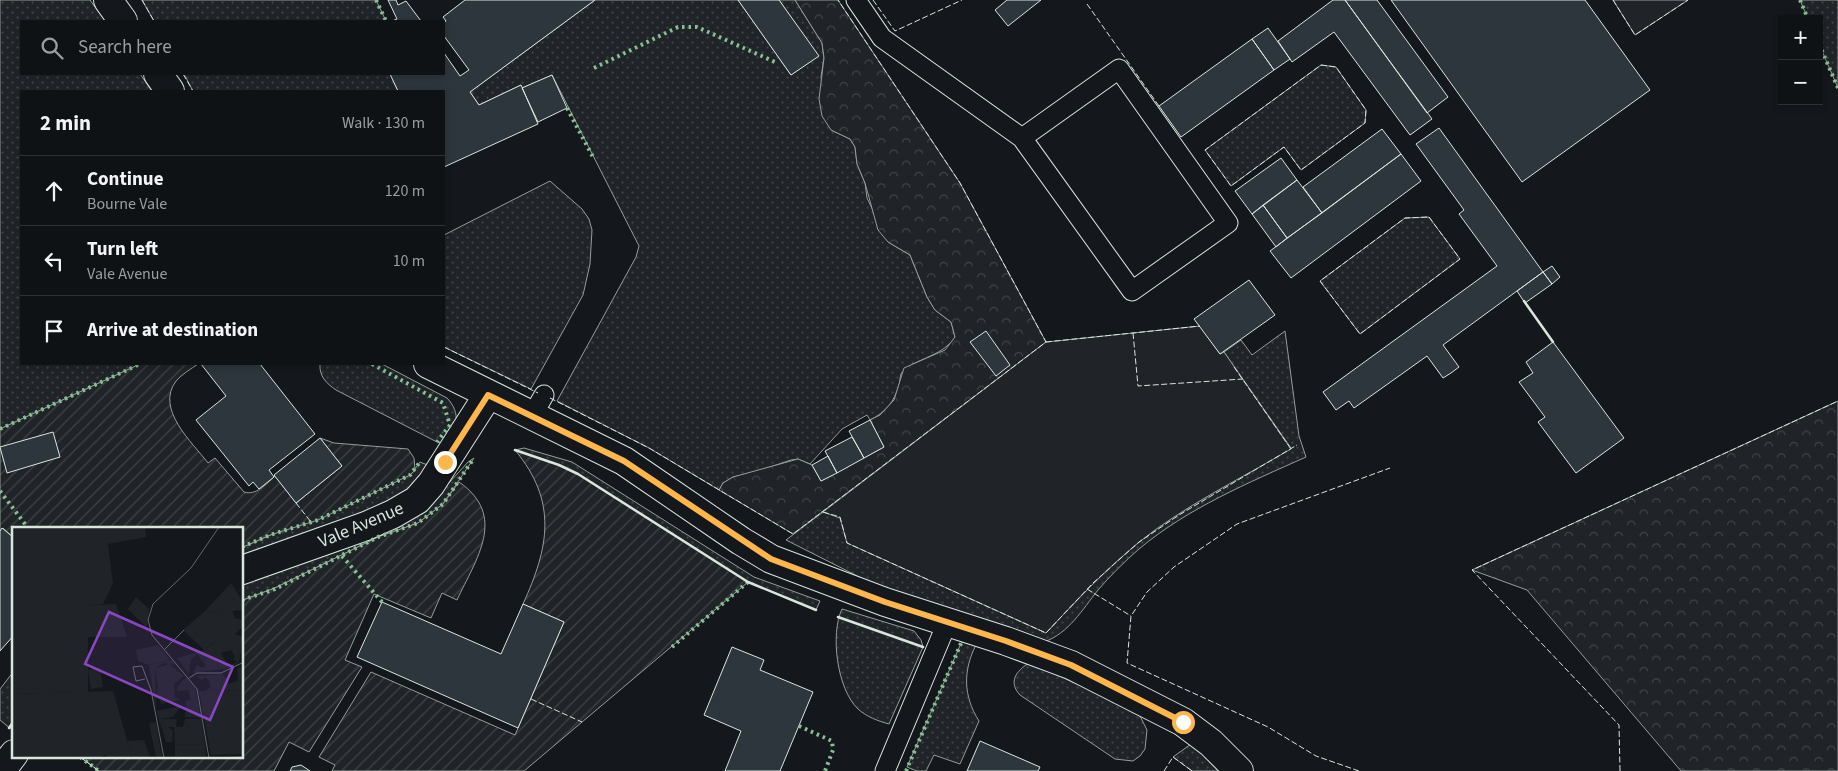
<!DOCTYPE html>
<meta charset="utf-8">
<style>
:root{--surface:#0f1215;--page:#181b1e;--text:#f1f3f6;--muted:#9b9ea0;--line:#2f3234}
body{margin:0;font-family:"Source Sans 3",sans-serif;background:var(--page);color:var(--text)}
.controls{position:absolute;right:15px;top:15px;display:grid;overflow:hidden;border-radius:0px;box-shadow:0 2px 8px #0003}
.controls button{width:45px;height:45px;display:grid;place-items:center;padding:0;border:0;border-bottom:1px solid var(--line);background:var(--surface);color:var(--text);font:25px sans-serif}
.stop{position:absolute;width:15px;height:15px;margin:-11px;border:4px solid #ffb74d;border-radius:50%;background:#fff}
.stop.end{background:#ffb74d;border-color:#fff;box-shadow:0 1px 5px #0008}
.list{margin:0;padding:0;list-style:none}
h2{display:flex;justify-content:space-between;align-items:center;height:65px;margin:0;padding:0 20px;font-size:21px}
h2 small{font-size:16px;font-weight:400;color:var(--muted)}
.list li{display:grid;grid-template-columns:32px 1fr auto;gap:15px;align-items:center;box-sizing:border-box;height:70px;padding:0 20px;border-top:1px solid var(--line)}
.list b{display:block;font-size:19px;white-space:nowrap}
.list p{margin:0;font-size:16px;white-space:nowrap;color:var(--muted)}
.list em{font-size:16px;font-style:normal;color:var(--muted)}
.icon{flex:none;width:28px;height:28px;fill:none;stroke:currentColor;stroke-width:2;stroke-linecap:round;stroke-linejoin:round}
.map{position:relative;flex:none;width:1838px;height:771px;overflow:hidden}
.search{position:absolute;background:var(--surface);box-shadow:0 2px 8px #0003;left:20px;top:20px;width:425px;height:55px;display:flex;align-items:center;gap:12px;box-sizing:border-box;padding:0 18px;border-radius:0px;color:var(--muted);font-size:19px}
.panel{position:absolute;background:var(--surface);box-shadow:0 2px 8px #0003;left:20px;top:90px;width:425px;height:275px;border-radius:0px}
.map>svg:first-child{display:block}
.grass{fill:url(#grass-dots);stroke:#939e99}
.forest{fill:url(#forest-crowns);stroke:#939e99}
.garden{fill:url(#garden-furrows);stroke:#939e99}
.pitch{fill:#202428;stroke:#939e99}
.building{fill:#2c363c;stroke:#d8e6dc}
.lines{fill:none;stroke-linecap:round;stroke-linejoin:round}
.lane-casing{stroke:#d8e6dc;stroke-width:21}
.street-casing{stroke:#d8e6dc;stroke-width:30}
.lane{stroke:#14181c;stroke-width:19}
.street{stroke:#14181c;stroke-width:28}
.hedge{stroke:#8ac095;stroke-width:4;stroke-dasharray:2.5 4;stroke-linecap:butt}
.fence{stroke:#d8e6dc;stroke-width:1;stroke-dasharray:6 2.5;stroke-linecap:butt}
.wall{stroke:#d8e6dc;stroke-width:2.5}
.route{stroke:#ffb74d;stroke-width:6}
.labels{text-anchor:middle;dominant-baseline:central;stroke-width:4;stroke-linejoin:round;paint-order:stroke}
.street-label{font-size:18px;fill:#d8e6dc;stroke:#14181c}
.inset-road{fill:none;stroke:#626a69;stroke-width:1}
.view{fill:#8948c3;fill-opacity:0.15;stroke:#8948c3;stroke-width:2.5}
.inset-edge{fill:none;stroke:#d8e6dc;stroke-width:2.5}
</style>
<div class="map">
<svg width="1838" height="771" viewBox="0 0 1838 771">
<defs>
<pattern id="grass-dots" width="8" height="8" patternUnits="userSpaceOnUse" patternTransform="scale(1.25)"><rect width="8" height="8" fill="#202428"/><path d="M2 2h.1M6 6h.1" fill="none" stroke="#404447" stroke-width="1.8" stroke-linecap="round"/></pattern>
<pattern id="forest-crowns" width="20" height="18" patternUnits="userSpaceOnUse" patternTransform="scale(1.25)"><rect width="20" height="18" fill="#202428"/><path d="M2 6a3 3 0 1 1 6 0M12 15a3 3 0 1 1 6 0" fill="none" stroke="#404447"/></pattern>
<pattern id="garden-furrows" width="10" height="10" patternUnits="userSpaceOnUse" patternTransform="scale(1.25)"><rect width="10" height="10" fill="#202428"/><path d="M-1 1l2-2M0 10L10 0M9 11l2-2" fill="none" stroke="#404447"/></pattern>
</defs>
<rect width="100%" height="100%" fill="#14181c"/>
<path class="grass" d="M 0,0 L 90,0 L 105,21 L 21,21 L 21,74 L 140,74 L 152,91 L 21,91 L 21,364 L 140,364 L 0,429 Z
M 142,0 L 376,0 L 386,21 L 154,21 Z
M 595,0 L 738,0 L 791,75 L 818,56 L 779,0 L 795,0 L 822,43 L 824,58 L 821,77 L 831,130 L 850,139 L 855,147 L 857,164 L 865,183 L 867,198 L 888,242 L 910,255 L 927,297 L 935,310 L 951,322 L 955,337 C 942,358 908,360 901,374 C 900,376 900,382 899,385 C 894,402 886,412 870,420 L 867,415 L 842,429 L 810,464 L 798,459 L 791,460 L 752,473 L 733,477 L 723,483 L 719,490 L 649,448 L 557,401 L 636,257 L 639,246 L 552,75 L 522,88 L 521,85 L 479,105 L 470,92 Z
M 1800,0 L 1838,0 L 1838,88 L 1819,44 L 1819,19 L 1808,19 Z
M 1321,65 L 1336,67 L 1366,110 L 1365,123 L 1301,170 L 1284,147 L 1231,186 L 1205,150 Z
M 184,74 L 390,74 L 398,91 L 193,91 Z
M 550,181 L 582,209 L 589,219 L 592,230 L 590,264 L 583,295 L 531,389 L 444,347 L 444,235 Z
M 1429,217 L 1460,259 L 1360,334 L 1320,281 L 1405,218 Z
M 1285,331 L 1299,436 L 1306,457 C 1248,483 1188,508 1139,549 C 1125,561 1110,576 1098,590 C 1082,610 1069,633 1044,642 L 891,593 L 786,540 L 823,512 L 840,517 L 1046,633 C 1075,602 1105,570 1138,543 C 1182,507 1242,478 1291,448 L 1224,352 L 1241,340 L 1252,355 Z
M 320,364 L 382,364 L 447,398 C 462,414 456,428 448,444 L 437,442 L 336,390 C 326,383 319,376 320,364 Z
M 524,448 L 572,462 L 754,577 L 820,601 L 816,610 L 748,582 L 578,474 L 515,450 Z
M 474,458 L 443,504 L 418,523 L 378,537 L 275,588 L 243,600 L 243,582 L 427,507 L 468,462 Z
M 420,462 L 430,466 L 405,496 L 303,538 L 267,546 L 243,556 L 243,547 L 410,475 Z
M 842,609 L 914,631 L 921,640 L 923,647 L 889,724 C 878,721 867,717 858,709 C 837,689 830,634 842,609 Z
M 962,641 L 976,645 C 963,670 963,696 979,721 L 960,764 L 934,755 L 926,771 L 917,771 L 907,767 Z
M 1029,663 L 1100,694 L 1140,716 L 1147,730 L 1145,749 L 1140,756 L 1133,761 L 1115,759 L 1020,695 C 1008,682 1016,671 1029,663 Z
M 14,671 L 14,730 L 12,730 L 0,720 L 0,689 Z
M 1191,744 L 1225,771 L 1192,771 L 1173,757 Z"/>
<path class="forest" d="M 795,0 L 838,0 L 960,183 L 1046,342 L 793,534 L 719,490 L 723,483 L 733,477 L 798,459 L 812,465 L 821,481 L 884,447 L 870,420 L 880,415 L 894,400 L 904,368 L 945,350 L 955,337 L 951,322 L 935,310 L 927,297 L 910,255 L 888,242 L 878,230 L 865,183 L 857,164 L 855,147 L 850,139 L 831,130 L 822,116 L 819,99 L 824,58 L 822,43 Z
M 1838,401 L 1838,771 L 1681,771 L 1527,590 L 1472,570 Z"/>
<path class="garden" d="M 140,364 L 198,364 C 191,369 182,374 176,381 C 155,409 192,442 208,463 L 215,458 L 244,492 C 256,496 266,484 275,476 L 296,503 L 342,466 L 320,438 L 334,443 L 408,449 L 414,458 L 415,470 L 410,475 L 318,520 L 270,535 L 243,547 L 242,528 L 14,528 L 14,538 L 3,528 L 0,531 L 0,429 Z
M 515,450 L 559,465 L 578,474 L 748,582 L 524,771 L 332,771 L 335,765 L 319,757 L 371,672 L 515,735 L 564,622 L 523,604 C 549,547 558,502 515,450 Z
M 459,482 C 508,516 476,559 457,600 L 442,593 L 431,618 L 374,594 L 345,660 L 362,667 L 309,752 L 289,742 L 274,771 L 99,771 L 80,757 L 242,757 L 243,600 L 275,588 L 378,537 L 418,523 L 443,504 Z"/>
<path class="pitch" d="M 1613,0 L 1688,0 L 1635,35 Z
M 1200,326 L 1220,354 L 1224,352 L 1291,449 C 1242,478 1182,507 1138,543 C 1105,570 1075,602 1046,633 L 847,543 L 840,518 L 823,512 L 1046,342 Z"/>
<path class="building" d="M 388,0 L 396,0 L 398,5 L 406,1 L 421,21 L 392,21 L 397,19 Z
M 465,0 L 595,0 L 470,92 L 479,105 L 521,85 L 538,124 L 444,167 L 444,91 L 398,91 L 390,74 L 444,74 L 444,53 L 460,76 L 469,70 L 444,36 L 444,22 L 446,21 L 443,17 Z
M 738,0 L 779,0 L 819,56 L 791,75 Z
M 1007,0 L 1041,0 L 1008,26 L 995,10 Z
M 1333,0 L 1345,0 L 1432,119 L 1410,135 L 1334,32 L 1292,62 L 1278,41 Z
M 1345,0 L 1377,0 L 1448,97 L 1427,113 Z
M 1391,0 L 1585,0 L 1650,90 L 1522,182 Z
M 1268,28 L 1290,59 L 1274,70 L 1252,39 Z
M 1252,39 L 1274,70 L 1181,137 L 1159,106 Z
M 552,75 L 567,108 L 538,122 L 522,88 Z
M 1439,128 L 1543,272 L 1443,345 L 1459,367 L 1451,373 L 1443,378 L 1427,356 L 1354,408 L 1349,401 L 1336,410 L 1323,392 L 1497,266 L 1459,214 L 1464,210 L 1416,144 Z
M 1382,129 L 1401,154 L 1322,213 L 1303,187 Z
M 1401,154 L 1421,181 L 1291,278 L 1270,251 Z
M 1281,158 L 1297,180 L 1252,214 L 1235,191 Z
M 1297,180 L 1322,213 L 1287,238 L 1263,205 Z
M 1263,205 L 1287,238 L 1276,247 L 1252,214 Z
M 1552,266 L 1560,277 L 1552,284 L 1543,272 Z
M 1543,272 L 1552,284 L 1525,303 L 1517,291 Z
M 1249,280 L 1275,315 L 1220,354 L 1194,319 Z
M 986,331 L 1010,365 L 996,376 L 970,342 Z
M 1553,342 L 1624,438 L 1576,473 L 1538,422 L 1545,417 L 1519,382 L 1533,373 L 1526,362 Z
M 201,364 L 260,364 L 315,434 L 269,470 L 274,477 L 259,489 L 253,482 L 249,486 L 196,420 L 226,396 Z
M 870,420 L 884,447 L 864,458 L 849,431 Z
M 53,432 L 60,457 L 7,473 L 0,447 Z
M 852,437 L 864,458 L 837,473 L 825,451 Z
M 320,438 L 342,466 L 296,503 L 274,475 Z
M 828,456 L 837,473 L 821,481 L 812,465 Z
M 2,528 L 14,538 L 14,635 L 0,651 L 0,531 Z
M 382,602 L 501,654 L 523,604 L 564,622 L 518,728 L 357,657 Z
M 732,647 L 764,660 L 760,670 L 813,692 L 780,771 L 725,771 L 741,731 L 704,715 Z
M 980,741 L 1040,767 L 1038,771 L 967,771 Z
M 301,765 L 310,771 L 290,771 L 292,767 Z"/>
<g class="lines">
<defs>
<path id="lane" d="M 856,0 L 882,38 L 1022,138 L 1132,291 L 1228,223 L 1119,69 L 1022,138
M 532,416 L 544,395
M 885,771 L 947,623"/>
<path id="street" d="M 108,0 L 123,21
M 158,74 L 170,91
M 428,364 L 624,461 L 741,541 L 771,559 L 885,602 L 1006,641 L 1071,665 L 1183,722 L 1211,743 L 1239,771
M 242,570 L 366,526 L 393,514 L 417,500 L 431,484 L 488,395
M 1,771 L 14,754"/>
</defs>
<use href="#lane" class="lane-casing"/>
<use href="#street" class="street-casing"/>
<use href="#lane" class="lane"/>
<use href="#street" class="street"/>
<path class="hedge" d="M 376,0 L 386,21
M 1800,0 L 1808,19
M 1819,44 L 1838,88
M 594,68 L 678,27 L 697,27 L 775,62
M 567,108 L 594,159
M 372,364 L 443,403 L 450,425 L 437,442
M 0,429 L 140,364
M 0,491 L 28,528
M 242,547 L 270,535 L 318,520 L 410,475 L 420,462
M 342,556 L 382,602
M 242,600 L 275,589 L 378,537 L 418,523 L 443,504 L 474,458
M 672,647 L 748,582
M 799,726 L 832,741 L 833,750 L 825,771
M 80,757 L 99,771
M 906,771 L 962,641"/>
<path class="fence" d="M 142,0 L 154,21
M 873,0 L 895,31 L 962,0
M 1613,0 L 1635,35 L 1688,0
M 1087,4 L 1159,106
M 1321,65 L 1336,67 L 1366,110 L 1365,123 L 1301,170 L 1284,147 L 1231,186 L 1205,150 Z
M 183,74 L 193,91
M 1429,217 L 1460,259 L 1360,334 L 1320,281 L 1405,218 Z
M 1133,333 L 1138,386 L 1243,379
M 1046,342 L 1200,326
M 444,347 L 538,393
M 1234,367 L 1291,449
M 550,398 L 649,448 L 793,534 L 1046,342 L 960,183 L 838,0
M 296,503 L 311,522
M 823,512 L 840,517 L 847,543 L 1046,633 L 1093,583 L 1139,542 L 1179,515 L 1297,445
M 1087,589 L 1131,616
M 531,699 L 582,722
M 80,757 L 99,771
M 1164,771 L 1173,757 L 1192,771
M 1359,771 L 1316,756 L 1268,727 L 1127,663 L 1131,616 L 1147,592 L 1174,567 L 1237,524 L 1390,468
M 1620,771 L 1619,725 L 1472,570 L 1838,401"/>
<path class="wall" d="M 1524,301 L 1553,342
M 515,450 L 559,465 L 578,474 L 748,582 L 816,610
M 838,617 L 923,647
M 9,728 L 14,721"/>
</g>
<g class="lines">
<path class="route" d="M 445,462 L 488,395 L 624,461 L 771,559 L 885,602 L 1006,641 L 1071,665 L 1183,722"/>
</g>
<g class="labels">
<g class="street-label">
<text transform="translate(361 525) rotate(-23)">Vale Avenue</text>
</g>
</g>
<g transform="translate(12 527)">
<rect width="231" height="231" fill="#14181c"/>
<path d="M 0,0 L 133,0 L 134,10 L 96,17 L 101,56 L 91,77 L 76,78 L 76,165 L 0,167 ZM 219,56 L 231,75 L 231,83 L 220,84 L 223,91 L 194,83 ZM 124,70 L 137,82 L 135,101 L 116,82 ZM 157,137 L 172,149 L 162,157 L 163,171 L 169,172 L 149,177 L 145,164 L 145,178 L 144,165 L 146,160 L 143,141 ZM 174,150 L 183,161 L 189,191 L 173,190 L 174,174 L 179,173 L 176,163 L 166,164 L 165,160 ZM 231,163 L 231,227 L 199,228 L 187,164 ZM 169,179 L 161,190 L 148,192 L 165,192 L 164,200 L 171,200 L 173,192 L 189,192 L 193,217 L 163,218 L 162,200 L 156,200 L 161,204 L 160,215 L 154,215 L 144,184 ZM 144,195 L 150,230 L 144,230 L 137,196 ZM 132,213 L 138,230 L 120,231 L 115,214 Z" fill="#202428"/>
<path d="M 104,77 L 115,110 L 76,110 L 76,78 ZM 194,83 L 231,93 L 231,104 L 229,101 L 223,107 L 231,110 L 227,135 L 214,114 L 202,116 L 192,123 L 171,103 ZM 160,133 L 163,138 L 152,136 L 143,141 L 144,184 L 137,138 ZM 193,217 L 194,229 L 163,229 L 163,218 Z" fill="#202428"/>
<path d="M 101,164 L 120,231 L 96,231 L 93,228 L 87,231 L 0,231 L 0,167 Z" fill="#202428"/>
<path d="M 212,110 L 227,135 L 220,140 L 219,138 L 225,135 L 221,132 L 223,130 L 219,123 L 209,126 L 217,141 L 181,146 L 185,138 L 191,141 L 194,138 L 185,127 L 179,133 L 177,147 L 165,131 L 192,123 ZM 228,140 L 231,142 L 231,163 L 193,164 L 199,160 L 196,152 L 193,150 L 190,153 L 184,149 L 211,147 L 217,157 L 226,153 L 225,142 Z" fill="#202428"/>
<path d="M 146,118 L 158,133 L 137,138 L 126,134 L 124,123 ZM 88,141 L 91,160 L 79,162 L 76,143 ZM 43,171 L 43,196 L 0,197 L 0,172 ZM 100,173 L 102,205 L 52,209 L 50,177 ZM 44,200 L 45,227 L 0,228 L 0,201 Z" fill="#202428"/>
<path class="inset-road" d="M 153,122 L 172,103M 177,151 L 185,146 L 209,146 L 232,135M 133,152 L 124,154 L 121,140 L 130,139 L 139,163 L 152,231M 197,231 L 185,162 L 140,108 L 136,93 L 141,77 L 179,41 L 207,0M 197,231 L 232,230"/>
<path class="view" d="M 97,85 L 221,140 L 198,193 L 73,137 Z"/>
<rect width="231" height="231" class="inset-edge"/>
</g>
</svg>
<div class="controls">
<button>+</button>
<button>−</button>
</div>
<div class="stop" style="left:1183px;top:722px"></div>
<div class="stop end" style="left:445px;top:462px"></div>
<div class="search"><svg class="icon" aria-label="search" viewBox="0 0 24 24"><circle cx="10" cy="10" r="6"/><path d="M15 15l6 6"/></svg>Search here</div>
<section class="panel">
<h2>2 min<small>Walk · 130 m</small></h2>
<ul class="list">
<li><svg class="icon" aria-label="ahead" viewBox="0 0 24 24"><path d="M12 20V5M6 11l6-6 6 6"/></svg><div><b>Continue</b><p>Bourne Vale</p></div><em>120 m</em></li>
<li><svg class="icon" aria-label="left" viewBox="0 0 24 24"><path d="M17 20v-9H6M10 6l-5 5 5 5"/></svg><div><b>Turn left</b><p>Vale Avenue</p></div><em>10 m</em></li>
<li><svg class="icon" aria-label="arrive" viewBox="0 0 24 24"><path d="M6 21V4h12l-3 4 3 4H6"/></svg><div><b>Arrive at destination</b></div></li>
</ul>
</section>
</div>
